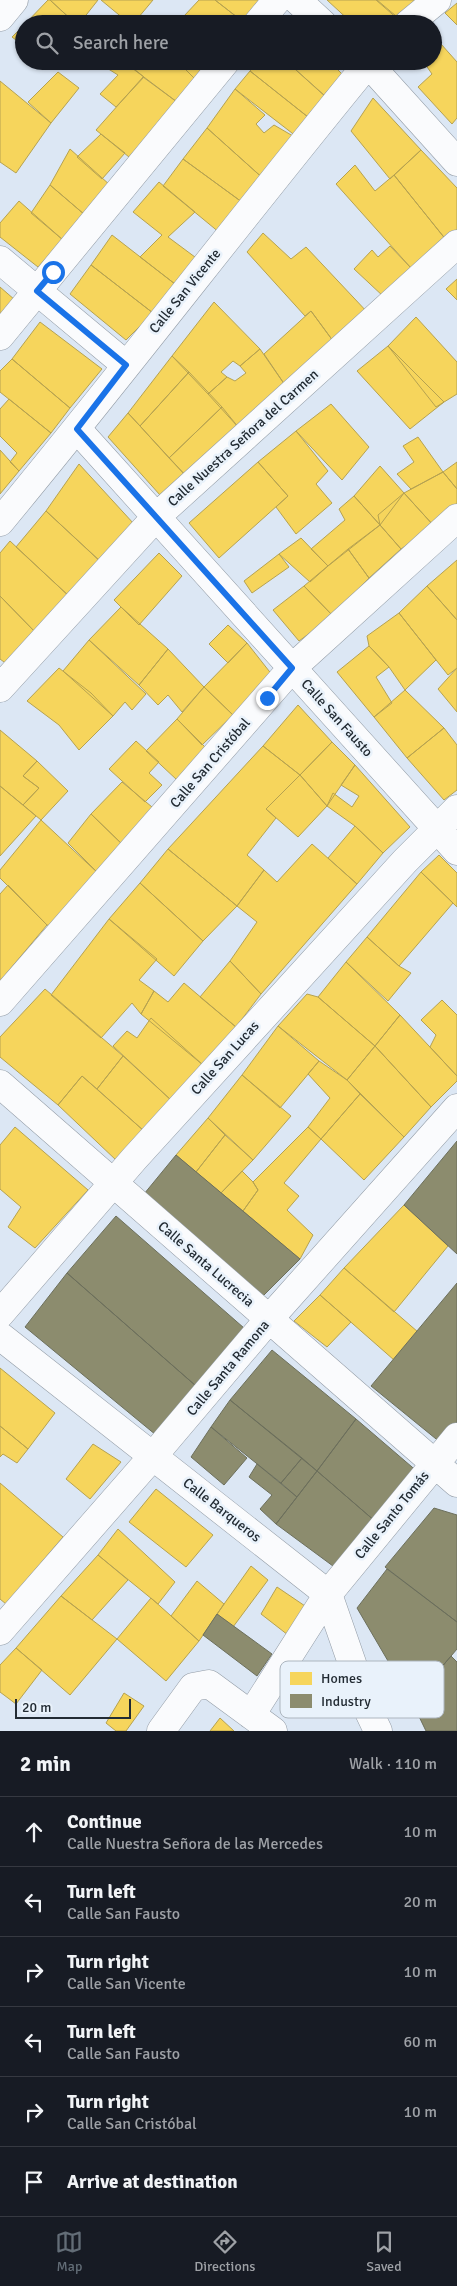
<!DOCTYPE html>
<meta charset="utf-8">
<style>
:root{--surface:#171b24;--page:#242831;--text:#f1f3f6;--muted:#9ea1a6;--line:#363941;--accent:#636d77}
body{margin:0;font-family:Signika,sans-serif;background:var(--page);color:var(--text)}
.scale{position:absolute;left:15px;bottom:12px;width:116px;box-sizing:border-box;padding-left:5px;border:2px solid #222b33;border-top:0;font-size:14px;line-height:18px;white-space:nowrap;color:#222b33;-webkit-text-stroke:4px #e9f2fb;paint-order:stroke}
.stop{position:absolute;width:15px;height:15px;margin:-11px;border:4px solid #1a73e8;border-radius:50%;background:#fff}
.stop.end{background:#1a73e8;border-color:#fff;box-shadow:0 1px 5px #0008}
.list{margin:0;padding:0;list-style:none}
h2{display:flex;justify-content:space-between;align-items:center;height:65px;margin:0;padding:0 20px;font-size:21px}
h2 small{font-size:16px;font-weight:400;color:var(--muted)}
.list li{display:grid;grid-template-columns:32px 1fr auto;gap:15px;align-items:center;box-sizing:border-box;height:70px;padding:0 20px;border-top:1px solid var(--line)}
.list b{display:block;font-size:19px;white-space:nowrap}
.list p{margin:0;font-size:16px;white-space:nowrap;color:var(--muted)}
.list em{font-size:16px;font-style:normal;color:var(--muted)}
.icon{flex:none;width:28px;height:28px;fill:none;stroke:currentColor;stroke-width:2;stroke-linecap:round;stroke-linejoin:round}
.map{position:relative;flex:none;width:457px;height:1731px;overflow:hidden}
.search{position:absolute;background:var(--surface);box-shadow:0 1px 4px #0004;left:15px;right:15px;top:15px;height:55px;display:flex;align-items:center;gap:12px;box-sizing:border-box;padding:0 18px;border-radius:28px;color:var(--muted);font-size:19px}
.sheet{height:485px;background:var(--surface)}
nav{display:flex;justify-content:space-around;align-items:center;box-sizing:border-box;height:70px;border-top:1px solid var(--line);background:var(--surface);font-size:14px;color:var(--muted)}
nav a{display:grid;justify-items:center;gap:2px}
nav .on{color:var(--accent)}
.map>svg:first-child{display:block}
.homes{fill:#f6d55c;stroke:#b6a250}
.industry{fill:#8c8c6e;stroke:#6c6f5c}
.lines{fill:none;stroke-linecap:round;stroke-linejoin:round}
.minor-casing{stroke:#939ca6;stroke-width:29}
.minor{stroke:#fafbfd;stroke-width:28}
.route{stroke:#1a73e8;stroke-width:6}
.labels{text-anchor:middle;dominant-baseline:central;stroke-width:5;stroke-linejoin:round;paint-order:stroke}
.street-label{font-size:14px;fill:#222b33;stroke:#e9f2fb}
.key{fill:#e9f2fb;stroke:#adb6bf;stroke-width:1}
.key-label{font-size:14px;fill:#222b33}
</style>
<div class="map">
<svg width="457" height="1731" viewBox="0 0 457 1731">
<rect width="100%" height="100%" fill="#dce7f4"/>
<path class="homes" d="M 48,0 L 50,0 L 76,24 L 25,24 Z
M 50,0 L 98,0 L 79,24 L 76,24 Z
M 101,0 L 153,0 L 133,24 L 130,24 Z
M 199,0 L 215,0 L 242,21 L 239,24 L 192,24 L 184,16 Z
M 215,0 L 259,0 L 242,21 Z
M 327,0 L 377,0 L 396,16 L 389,24 L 353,24 Z
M 376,0 L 422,0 L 399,20 Z
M 457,3 L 457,25 L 445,13 Z
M 24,25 L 24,46 L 12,37 Z
M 433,35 L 457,62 L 457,118 L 452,124 L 418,87 L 432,74 L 423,61 L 433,61 Z
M 104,61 L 124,61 L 144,77 L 116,107 L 100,94 L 118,75 L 102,65 Z
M 177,61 L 197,81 L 177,102 L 124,62 Z
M 177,61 L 210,61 L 197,81 Z
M 258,61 L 286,61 L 328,99 L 313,121 L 250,71 Z
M 286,61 L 329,61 L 342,74 L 324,95 Z
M 250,71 L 313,121 L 301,140 L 235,89 Z
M 58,72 L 79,88 L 51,123 L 28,102 Z
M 143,77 L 177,102 L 129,157 L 96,130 Z
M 0,81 L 51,123 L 16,173 L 0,162 Z
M 235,89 L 265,115 L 256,124 L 264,133 L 274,125 L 305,143 L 266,181 L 207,128 Z
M 373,98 L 421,150 L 390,179 L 351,131 Z
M 207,128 L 266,181 L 246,205 L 183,159 Z
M 101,134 L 125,153 L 102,179 L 77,157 Z
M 70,149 L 111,186 L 85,215 L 50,185 Z
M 421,150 L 457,188 L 457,231 L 447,241 L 394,175 Z
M 183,159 L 246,205 L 220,233 L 163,186 Z
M 355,165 L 375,191 L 394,175 L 447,241 L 411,268 L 336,184 Z
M 159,182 L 195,212 L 168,237 L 203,263 L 175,284 L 140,257 L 162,235 L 133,212 Z
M 50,185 L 85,215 L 63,240 L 31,213 Z
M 19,201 L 63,240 L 38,267 L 0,237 L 0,223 Z
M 263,233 L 291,259 L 306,247 L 369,314 L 336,345 L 311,311 L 305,316 L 247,252 Z
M 112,235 L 175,284 L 153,313 L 91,265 Z
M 390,246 L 411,268 L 384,297 L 354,269 L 372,250 L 378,257 Z
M 91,265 L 153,313 L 126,340 L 70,294 Z
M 457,279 L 457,300 L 446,289 Z
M 0,287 L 15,300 L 0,316 Z
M 214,302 L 260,349 L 240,366 L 233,361 L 221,372 L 227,377 L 208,394 L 172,356 Z
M 311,311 L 336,345 L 287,388 L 264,354 Z
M 416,317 L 457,362 L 457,394 L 436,407 L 388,346 Z
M 40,322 L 102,369 L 70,408 L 12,359 Z
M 388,346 L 444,402 L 410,429 L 357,371 Z
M 260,349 L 287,388 L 239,428 L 208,394 L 227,377 L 235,381 L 246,373 L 240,366 Z
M 172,356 L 189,372 L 140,426 L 128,413 Z
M 12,359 L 70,408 L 51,433 L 0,392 L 0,371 Z
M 189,372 L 222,407 L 169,458 L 140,426 Z
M 9,399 L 51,433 L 19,471 L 10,462 L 17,453 L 0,436 L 0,409 Z
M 331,404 L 369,447 L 342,480 L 296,431 Z
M 222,407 L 239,428 L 187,477 L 169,458 Z
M 128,413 L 187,477 L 160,495 L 108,437 Z
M 296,431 L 328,471 L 316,484 L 332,503 L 296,534 L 276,507 L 288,496 L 258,462 Z
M 418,437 L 443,472 L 411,489 L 397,474 L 414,462 L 403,446 Z
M 0,450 L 19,471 L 0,494 Z
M 258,462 L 288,496 L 219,558 L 189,523 Z
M 457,462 L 457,489 L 443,472 Z
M 79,464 L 134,524 L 100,561 L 46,511 Z
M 380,466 L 404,493 L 380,525 L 354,496 Z
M 443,472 L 457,489 L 457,508 L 434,526 L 404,493 Z
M 404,493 L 434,526 L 401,549 L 380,525 L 378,515 Z
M 354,496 L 380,525 L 328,566 L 311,549 L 345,520 L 339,509 Z
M 46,511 L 105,566 L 71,598 L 16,547 Z
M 380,525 L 401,549 L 369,578 L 348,549 Z
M 301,538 L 328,566 L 310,582 L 279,554 Z
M 10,541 L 71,598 L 36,633 L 0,596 L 0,553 Z
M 348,549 L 369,578 L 333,616 L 304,586 Z
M 159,553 L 182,576 L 139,625 L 114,600 Z
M 279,554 L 289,567 L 252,593 L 244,581 Z
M 457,560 L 457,620 L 427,586 Z
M 304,586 L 333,616 L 299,641 L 273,610 Z
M 427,586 L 457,620 L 457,668 L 448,675 L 399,613 Z
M 0,596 L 36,633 L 8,665 L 0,659 Z
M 121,607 L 168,649 L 139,685 L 89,640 Z
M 399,613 L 436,660 L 405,690 L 389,667 L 369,646 L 367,636 Z
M 228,625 L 247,643 L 228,663 L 209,644 Z
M 89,640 L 146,694 L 132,710 L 125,702 L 113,716 L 63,671 Z
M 247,643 L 273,676 L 233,715 L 204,687 Z
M 369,646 L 389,667 L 376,677 L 392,703 L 374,717 L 337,672 Z
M 168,649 L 204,687 L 182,712 L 168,695 L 158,705 L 139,685 Z
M 59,668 L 91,693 L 113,716 L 79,750 L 59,725 L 27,701 Z
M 457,668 L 457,712 L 438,689 Z
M 204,687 L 233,715 L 202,745 L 177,719 Z
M 405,690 L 444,728 L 407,758 L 374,717 Z
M 298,705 L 332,742 L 300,775 L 263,746 Z
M 177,719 L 208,750 L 177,780 L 146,751 Z
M 444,728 L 457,745 L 457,790 L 444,800 L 407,758 Z
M 0,730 L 37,761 L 23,776 L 39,788 L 23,805 L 0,786 Z
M 136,741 L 159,762 L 149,773 L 162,785 L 145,802 L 109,769 Z
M 332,742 L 355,765 L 327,806 L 300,775 Z
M 263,746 L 300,775 L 266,809 L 276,818 L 247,855 L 264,870 L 237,906 L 168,849 Z
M 37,761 L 68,791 L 41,820 L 23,805 L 39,788 L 23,776 Z
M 355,765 L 410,827 L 383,853 L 355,826 L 327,806 L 333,793 L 352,807 L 359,796 L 341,785 Z
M 300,775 L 327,806 L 298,837 L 266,809 Z
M 122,782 L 158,812 L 125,847 L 91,814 Z
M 0,786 L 36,816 L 0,856 Z
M 91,814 L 125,847 L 101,876 L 68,843 Z
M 41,820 L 101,876 L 58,928 L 47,925 L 0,878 L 0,870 Z
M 355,826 L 383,853 L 357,884 L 328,858 Z
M 312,844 L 357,884 L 261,994 L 230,961 L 257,922 L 237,906 L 264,870 L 277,882 Z
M 168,849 L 237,906 L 203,941 L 140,883 Z
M 439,855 L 457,873 L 457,907 L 421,872 Z
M 421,872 L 453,903 L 399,966 L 367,937 Z
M 140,883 L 203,941 L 174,976 L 109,919 Z
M 8,885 L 47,925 L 0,981 L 0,894 Z
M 109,919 L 157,959 L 139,980 L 154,991 L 141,1014 L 132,1003 L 101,1038 L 51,995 Z
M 367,937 L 399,966 L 411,973 L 388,1001 L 346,962 Z
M 230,961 L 261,994 L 236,1027 L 200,997 Z
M 346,962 L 400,1015 L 375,1046 L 318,997 Z
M 184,983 L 236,1027 L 203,1065 L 141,1014 L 154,991 L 168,1002 Z
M 45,989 L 123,1056 L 97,1089 L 82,1076 L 58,1105 L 0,1057 L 0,1037 Z
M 307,994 L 318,997 L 375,1046 L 347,1080 L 278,1026 Z
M 442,1000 L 457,1015 L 457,1076 L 430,1047 L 436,1035 L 421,1020 Z
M 400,1015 L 457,1076 L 457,1081 L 431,1107 L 375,1046 Z
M 151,1018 L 203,1065 L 172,1101 L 113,1046 L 127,1031 L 137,1038 Z
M 278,1026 L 319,1061 L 280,1108 L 242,1075 Z
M 375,1046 L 431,1107 L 404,1137 L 347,1080 Z
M 123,1056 L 172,1101 L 144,1131 L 97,1089 Z
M 319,1061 L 347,1080 L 360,1094 L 321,1139 L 308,1127 L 330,1098 L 308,1074 Z
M 242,1075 L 291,1116 L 253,1160 L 208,1118 Z
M 82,1076 L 144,1131 L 117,1161 L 58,1105 Z
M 360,1094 L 404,1137 L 364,1180 L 321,1139 Z
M 208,1118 L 225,1135 L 196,1172 L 176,1155 Z
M 15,1127 L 88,1190 L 35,1248 L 8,1227 L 21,1207 L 0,1189 L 0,1145 Z
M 308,1127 L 321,1139 L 284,1183 L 299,1196 L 287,1210 L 313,1235 L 300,1259 L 243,1211 L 258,1190 L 253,1182 Z
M 225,1135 L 253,1160 L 221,1193 L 196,1172 Z
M 242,1171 L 253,1182 L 258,1190 L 243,1211 L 221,1193 Z
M 404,1205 L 448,1246 L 394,1312 L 344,1268 Z
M 344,1268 L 418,1332 L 394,1360 L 320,1295 Z
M 320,1295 L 351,1322 L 327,1347 L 294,1321 Z
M 0,1368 L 55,1413 L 28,1449 L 0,1426 Z
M 0,1426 L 28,1449 L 17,1463 L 3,1454 L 0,1457 Z
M 93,1444 L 121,1462 L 90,1499 L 66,1479 Z
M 0,1483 L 63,1537 L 6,1604 L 0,1599 Z
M 156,1489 L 213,1535 L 186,1567 L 129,1522 Z
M 118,1529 L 175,1582 L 158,1604 L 98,1555 Z
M 98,1555 L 128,1580 L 92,1620 L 61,1596 Z
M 251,1566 L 268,1580 L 233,1627 L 217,1614 Z
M 197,1581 L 224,1604 L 199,1641 L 171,1616 Z
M 277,1587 L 308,1608 L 288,1635 L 261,1614 Z
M 61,1596 L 117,1639 L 70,1695 L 16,1648 Z
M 151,1598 L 199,1641 L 166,1681 L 117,1639 Z
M 16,1648 L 42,1670 L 16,1704 L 0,1692 L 0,1665 Z
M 124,1693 L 144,1706 L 126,1731 L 116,1731 L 106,1723 Z
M 220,1718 L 234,1731 L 210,1731 Z"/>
<path class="industry" d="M 457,1141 L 457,1254 L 404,1205 Z
M 176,1155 L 300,1259 L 259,1300 L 144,1194 Z
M 116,1216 L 244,1328 L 196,1386 L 67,1273 Z
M 67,1273 L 196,1386 L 156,1435 L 25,1327 Z
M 457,1283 L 457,1422 L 441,1443 L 371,1386 Z
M 272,1350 L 356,1419 L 317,1471 L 230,1400 Z
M 230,1400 L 302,1458 L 281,1483 L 211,1427 Z
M 356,1419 L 419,1473 L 376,1522 L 317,1471 Z
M 211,1427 L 247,1458 L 224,1485 L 191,1457 Z
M 302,1458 L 317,1471 L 297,1497 L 281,1483 Z
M 257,1464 L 297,1497 L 276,1524 L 260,1509 L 272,1495 L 249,1477 Z
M 317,1471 L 376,1522 L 337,1569 L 276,1524 Z
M 434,1508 L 457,1515 L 457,1622 L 385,1567 Z
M 387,1569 L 457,1622 L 457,1649 L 412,1702 L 357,1608 Z
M 217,1614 L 272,1654 L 257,1676 L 203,1635 Z
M 451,1656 L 457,1662 L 457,1731 L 426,1731 L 412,1702 Z"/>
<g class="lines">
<defs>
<path id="minor" d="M 297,0 L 323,24
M 0,17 L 14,0
M 257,24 L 277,0
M 408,24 L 437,0
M 366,61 L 457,162
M 0,260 L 126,365
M 0,336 L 226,61
M 77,429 L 457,851
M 0,522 C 126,370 245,213 370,61
M 0,688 L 156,517 L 457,244
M 0,1002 L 292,668 L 457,518
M 0,1084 L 457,1483
M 0,1314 L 134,1159 L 405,861 L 457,809
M 0,1336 L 328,1594 L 369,1712 L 378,1731
M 0,1631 L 153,1456 L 269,1319 L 457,1108
M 251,1715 L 328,1594 L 457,1437
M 161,1731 L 193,1687 L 209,1684 L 273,1731"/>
</defs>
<use href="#minor" class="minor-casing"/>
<use href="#minor" class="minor"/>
</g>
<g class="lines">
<path class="route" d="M 53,272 L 37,291 L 126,365 L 77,429 L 292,668 L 267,698"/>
</g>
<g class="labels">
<g class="street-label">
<text transform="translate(185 291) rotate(-51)">Calle San Vicente</text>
<text transform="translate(243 438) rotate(-42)">Calle Nuestra Señora del Carmen</text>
<text transform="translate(337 718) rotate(48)">Calle San Fausto</text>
<text transform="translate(210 763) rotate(-49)">Calle San Cristóbal</text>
<text transform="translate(225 1058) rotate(-48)">Calle San Lucas</text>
<text transform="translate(206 1264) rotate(41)">Calle Santa Lucrecia</text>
<text transform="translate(228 1368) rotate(-50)">Calle Santa Ramona</text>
<text transform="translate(222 1510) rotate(38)">Calle Barqueros</text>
<text transform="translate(392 1515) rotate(-51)">Calle Santo Tomás</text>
</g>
</g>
<rect x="280" y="1661" width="164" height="57" rx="8" class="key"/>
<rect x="290" y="1672" width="22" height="13" fill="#f6d55c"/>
<rect x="290" y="1694" width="22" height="14" fill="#8c8c6e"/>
<g class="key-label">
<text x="321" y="1683">Homes</text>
<text x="321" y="1706">Industry</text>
</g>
</svg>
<div class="scale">20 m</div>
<div class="stop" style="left:53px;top:272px"></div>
<div class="stop end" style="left:267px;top:698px"></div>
<div class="search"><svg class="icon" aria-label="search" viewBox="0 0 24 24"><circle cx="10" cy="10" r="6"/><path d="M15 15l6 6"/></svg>Search here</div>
</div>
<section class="sheet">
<h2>2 min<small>Walk · 110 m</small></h2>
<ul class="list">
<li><svg class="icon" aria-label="ahead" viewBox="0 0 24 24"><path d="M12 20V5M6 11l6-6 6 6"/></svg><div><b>Continue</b><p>Calle Nuestra Señora de las Mercedes</p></div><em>10 m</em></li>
<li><svg class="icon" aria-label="left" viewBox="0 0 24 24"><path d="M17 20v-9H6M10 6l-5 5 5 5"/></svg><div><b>Turn left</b><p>Calle San Fausto</p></div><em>20 m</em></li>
<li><svg class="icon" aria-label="right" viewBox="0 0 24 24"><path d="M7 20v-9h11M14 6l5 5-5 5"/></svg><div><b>Turn right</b><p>Calle San Vicente</p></div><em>10 m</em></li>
<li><svg class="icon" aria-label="left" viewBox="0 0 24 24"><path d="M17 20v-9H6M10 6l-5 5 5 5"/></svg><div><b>Turn left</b><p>Calle San Fausto</p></div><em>60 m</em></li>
<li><svg class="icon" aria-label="right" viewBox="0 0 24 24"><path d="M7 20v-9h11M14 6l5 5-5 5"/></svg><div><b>Turn right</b><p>Calle San Cristóbal</p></div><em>10 m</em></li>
<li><svg class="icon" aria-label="arrive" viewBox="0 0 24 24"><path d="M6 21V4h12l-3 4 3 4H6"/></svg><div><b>Arrive at destination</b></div></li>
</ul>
</section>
<nav>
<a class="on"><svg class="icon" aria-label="map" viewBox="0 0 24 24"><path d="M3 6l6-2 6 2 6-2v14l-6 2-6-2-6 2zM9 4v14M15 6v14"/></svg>Map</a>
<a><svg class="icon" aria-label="directions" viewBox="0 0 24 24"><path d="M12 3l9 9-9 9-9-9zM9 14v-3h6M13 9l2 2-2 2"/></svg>Directions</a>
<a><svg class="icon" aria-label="saved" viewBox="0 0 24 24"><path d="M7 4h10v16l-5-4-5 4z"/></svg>Saved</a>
</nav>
